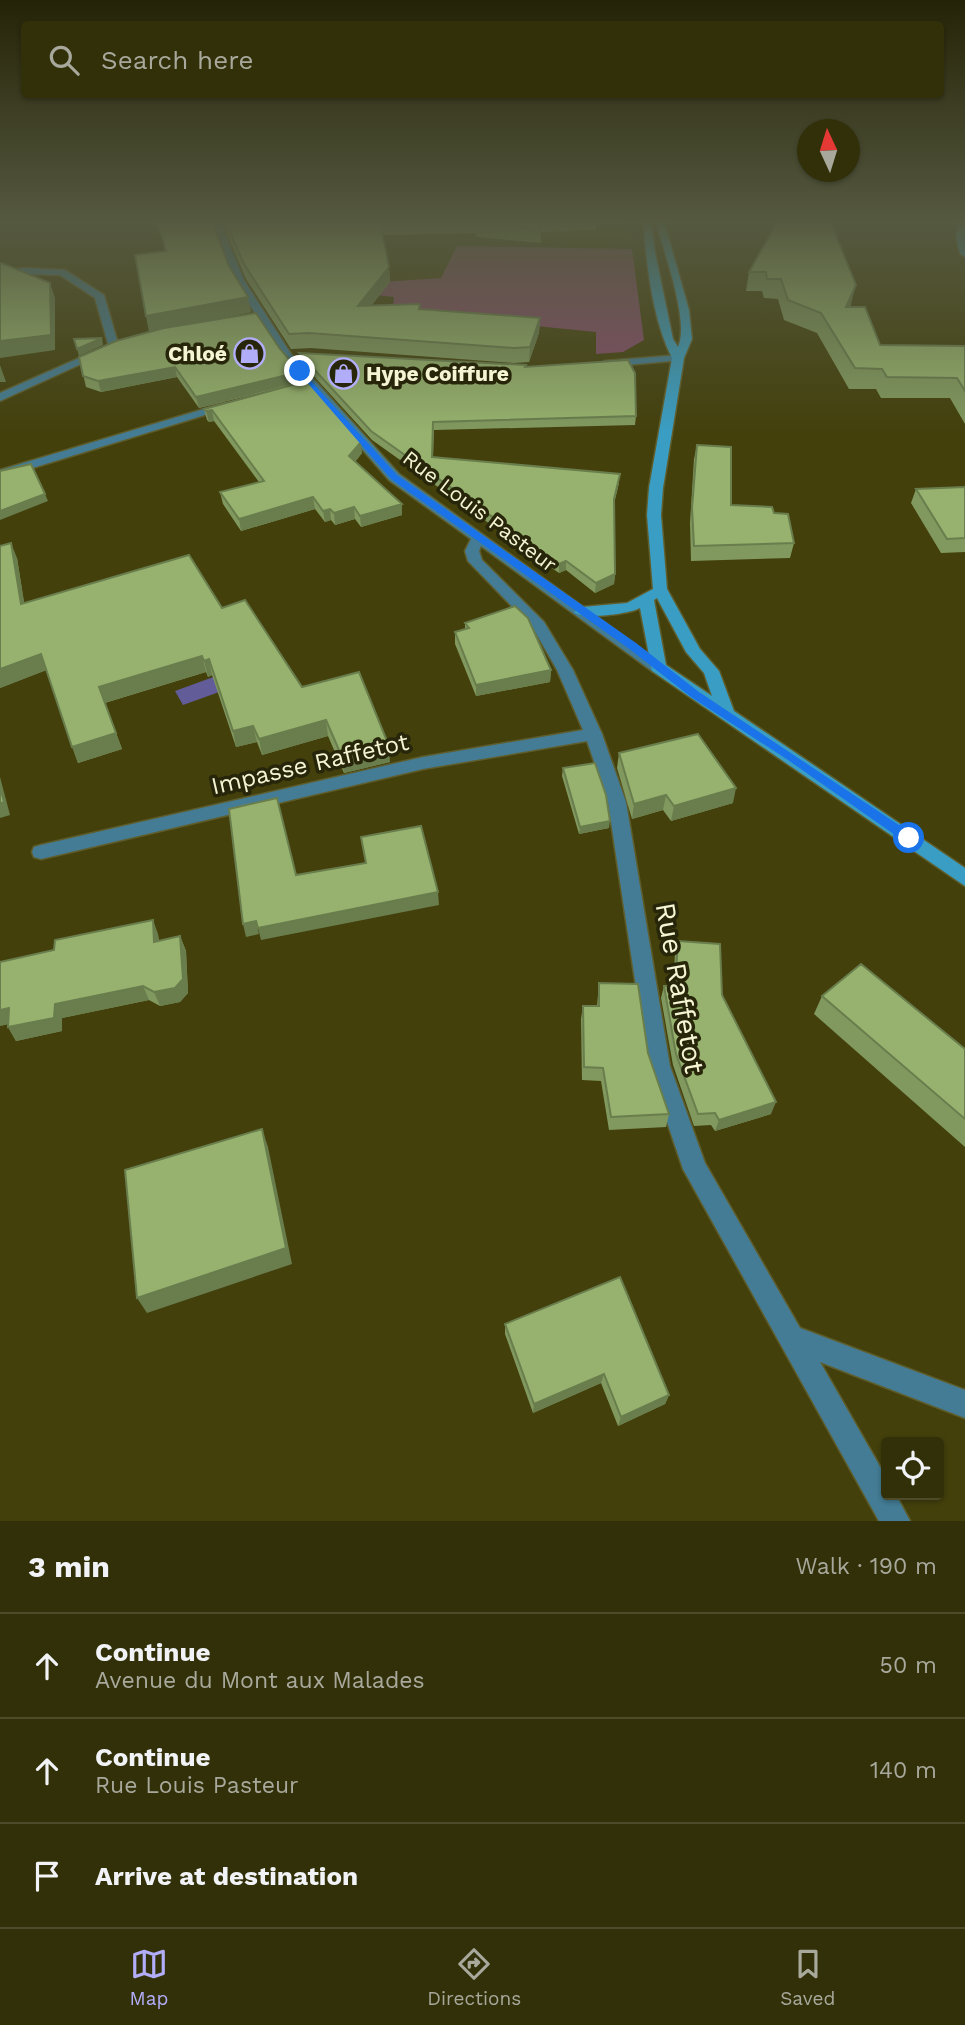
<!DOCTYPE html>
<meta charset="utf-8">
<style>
:root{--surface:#323009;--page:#3d3c17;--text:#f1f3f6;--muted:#a8a99c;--line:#4d4b2a;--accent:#b2adf9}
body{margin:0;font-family:"Work Sans",sans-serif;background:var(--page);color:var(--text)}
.controls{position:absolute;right:21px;bottom:21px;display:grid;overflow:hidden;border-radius:7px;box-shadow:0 2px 5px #0004}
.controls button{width:63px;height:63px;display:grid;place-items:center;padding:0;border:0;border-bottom:2px solid var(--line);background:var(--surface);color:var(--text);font:35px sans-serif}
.compass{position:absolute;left:797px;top:119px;width:63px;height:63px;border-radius:50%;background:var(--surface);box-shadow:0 2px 5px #0004;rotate:356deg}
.stop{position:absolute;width:21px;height:21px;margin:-16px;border:5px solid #1a73e8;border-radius:50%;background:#fff}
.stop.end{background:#1a73e8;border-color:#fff;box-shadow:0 2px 7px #0008}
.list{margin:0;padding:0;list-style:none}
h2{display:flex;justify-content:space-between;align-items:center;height:91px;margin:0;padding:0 28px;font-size:30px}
h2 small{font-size:23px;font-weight:400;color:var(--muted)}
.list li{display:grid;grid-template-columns:46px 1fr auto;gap:21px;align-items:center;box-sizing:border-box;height:105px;padding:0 28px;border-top:2px solid var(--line)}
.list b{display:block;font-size:26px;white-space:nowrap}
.list p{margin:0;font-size:23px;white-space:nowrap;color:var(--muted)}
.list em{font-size:23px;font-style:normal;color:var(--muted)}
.icon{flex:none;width:38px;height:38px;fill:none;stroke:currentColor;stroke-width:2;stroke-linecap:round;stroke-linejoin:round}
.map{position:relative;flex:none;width:965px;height:1521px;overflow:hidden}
.search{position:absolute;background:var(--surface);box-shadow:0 2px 5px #0004;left:21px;right:21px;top:21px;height:77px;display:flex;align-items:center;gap:18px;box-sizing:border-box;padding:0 24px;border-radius:7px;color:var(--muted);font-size:26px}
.sheet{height:406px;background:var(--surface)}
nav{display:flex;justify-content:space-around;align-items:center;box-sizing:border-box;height:98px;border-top:2px solid var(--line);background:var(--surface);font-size:19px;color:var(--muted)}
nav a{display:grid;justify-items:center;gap:4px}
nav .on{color:var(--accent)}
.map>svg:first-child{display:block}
.built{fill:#494709}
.green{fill:#854c6b}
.water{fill:#625c99}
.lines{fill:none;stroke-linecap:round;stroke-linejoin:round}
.lane-casing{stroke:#5f5d2c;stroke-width:3}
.street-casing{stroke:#5f5d2c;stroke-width:3}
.secondary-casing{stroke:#5f5d2c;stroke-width:3}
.lane{fill:#437c94;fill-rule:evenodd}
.street{fill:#437c94;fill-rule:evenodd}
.secondary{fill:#3a9ec4;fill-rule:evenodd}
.wall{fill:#81995f}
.shaded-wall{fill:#697d4d}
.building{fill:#96b26e;stroke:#697d4d;stroke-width:2}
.route{fill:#1a73e8}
.labels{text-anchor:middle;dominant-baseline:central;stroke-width:7;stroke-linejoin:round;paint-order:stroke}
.far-poi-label{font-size:21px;font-weight:bold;fill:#f5f5d4;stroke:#27260b;text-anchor:end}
.far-street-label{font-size:21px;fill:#f5f5d4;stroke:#27260b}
.street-label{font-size:24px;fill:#f5f5d4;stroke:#27260b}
.near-street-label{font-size:28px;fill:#f5f5d4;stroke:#27260b}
</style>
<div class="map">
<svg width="965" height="1521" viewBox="0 0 965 1521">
<rect width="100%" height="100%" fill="#43400c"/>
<path class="built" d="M 404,221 L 623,221 L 628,238 L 618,243 L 575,244 L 497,239 L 462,233 L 406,235 Z"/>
<path class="green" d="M 457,246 L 632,249 L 644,340 L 623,352 L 596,354 L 596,332 L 403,313 L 393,306 L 394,297 L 317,289 L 322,286 L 441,278 Z"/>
<path class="water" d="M 238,668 L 247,682 L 183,705 L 175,691 Z"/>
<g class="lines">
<defs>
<path id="lane" d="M 24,268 L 65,270 L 104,295 L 119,347 L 118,349 L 109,347 L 95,298 L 60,275 L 24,274 L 0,277 L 0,271 Z"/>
<path id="street" d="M 212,221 L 220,221 L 244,280 L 291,354 L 399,474 L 666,667 L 664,671 L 652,671 L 481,546 L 479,551 L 482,560 L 544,622 L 573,670 L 602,734 L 626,802 L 670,1066 L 705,1163 L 800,1328 L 965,1390 L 965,1418 L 820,1362 L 886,1477 L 886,1495 L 896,1495 L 910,1521 L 879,1521 L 683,1169 L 648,1066 L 608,802 L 587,741 L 423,769 L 41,859 L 34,857 L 32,852 L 34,847 L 41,845 L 423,757 L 583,730 L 557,670 L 533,628 L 468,561 L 465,551 L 471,539 L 389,480 L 283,358 L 234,280 Z
M 95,351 L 105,353 L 0,401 L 0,393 Z
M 678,355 L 684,358 L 682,360 L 605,367 L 599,364 L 605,361 Z
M 224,403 L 234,406 L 0,478 L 0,470 Z"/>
<path id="secondary" d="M 643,221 L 651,221 L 655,252 L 673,339 L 678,347 C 690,321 663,250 656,221 L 664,221 L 689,310 L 692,339 L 684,358 L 663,488 L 661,515 L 667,589 L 700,649 L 719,671 L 734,711 L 965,868 L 965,886 L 652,671 L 640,608 C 629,614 583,620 574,612 L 582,607 L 627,603 L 653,589 L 647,515 L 649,488 L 672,358 C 652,318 647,266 643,221 ZM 657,598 L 686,652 L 704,673 L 712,696 L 666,665 L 654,600 Z
M 959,221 L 965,221 L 965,257 L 960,254 L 956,237 Z"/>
</defs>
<use href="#lane" class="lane-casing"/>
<use href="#street" class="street-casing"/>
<use href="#secondary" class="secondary-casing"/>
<use href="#lane" class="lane"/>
<use href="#street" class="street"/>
<use href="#secondary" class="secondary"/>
</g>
<path class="wall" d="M 157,221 L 212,221 L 229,266 L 251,312 L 186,325 L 280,349 L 362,453 L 355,462 L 402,504 L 402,515 L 361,527 L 355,519 L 335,525 L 331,520 L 325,522 L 315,509 L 241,531 L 223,504 L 220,492 L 259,482 L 214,421 L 209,422 L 207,420 L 204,409 L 293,385 L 199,408 L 177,377 L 101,392 L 86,387 L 79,357 L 158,330 L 149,332 L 165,251 Z
M 221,221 L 597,221 L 596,230 L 541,232 L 541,243 L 477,237 L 475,233 L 383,235 L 389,267 L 390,282 L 371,306 L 420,304 L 420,309 L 540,318 L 539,333 L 529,362 L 514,363 L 311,348 L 291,349 L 246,279 Z
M 778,221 L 851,304 L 850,307 L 880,345 L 965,346 L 965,424 L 950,398 L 881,398 L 876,389 L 849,389 L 817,333 L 784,320 L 778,299 L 764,298 L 762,291 L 746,291 L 749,272 Z
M 299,353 L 526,367 L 636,416 L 635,425 L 434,430 L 433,457 L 619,483 L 614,504 L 615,574 L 614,584 L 595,593 L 566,570 L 559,573 L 372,440 L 300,361 Z
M 697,445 L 731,505 L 774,513 L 794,543 L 790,558 L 691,561 L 690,523 L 694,459 Z
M 965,487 L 965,552 L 941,553 L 911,503 L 916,489 Z
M 17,558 L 24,603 L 222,608 L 302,687 L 390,762 L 344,773 L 328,736 L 262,755 L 257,742 L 236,747 L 212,675 L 208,677 L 206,672 L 105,703 L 122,749 L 78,763 L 46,670 L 0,688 Z
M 465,623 L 551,670 L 550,682 L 476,696 L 455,644 L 455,632 L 465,629 Z
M 619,753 L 733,803 L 671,821 L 663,810 L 632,819 L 617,768 Z
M 563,768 L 609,828 L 579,834 L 562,776 Z
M 158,934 L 159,941 L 180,936 L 186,951 L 188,993 L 180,1002 L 160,1006 L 149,1000 L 62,1018 L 62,1031 L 16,1041 L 8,1027 L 8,1024 L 0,1026 Z
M 678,941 L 722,995 L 771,1114 L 715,1131 L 711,1125 L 694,1126 L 673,1065 L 661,998 L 664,986 L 673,986 L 675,954 Z
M 599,983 L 648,1053 L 669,1114 L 666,1127 L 609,1130 L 601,1081 L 582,1080 L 581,1019 L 583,1006 L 597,1006 Z
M 822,996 L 965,1049 L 965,1147 L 814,1014 Z
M 505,1324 L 669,1395 L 665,1404 L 618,1426 L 601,1383 L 533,1413 L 505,1334 Z"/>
<path class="shaded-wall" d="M 389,267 L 390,282 L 359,321 L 358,306 Z
M 50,283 L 55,298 L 55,350 L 0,358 L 0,341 Z
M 856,285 L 851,304 L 841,327 L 846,307 Z
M 248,297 L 251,312 L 149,332 L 146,316 Z
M 540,318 L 539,333 L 529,362 L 530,347 Z
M 102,338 L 103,345 L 79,356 L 77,349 Z
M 0,365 L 6,382 L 0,382 Z
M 175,367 L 177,377 L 101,392 L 98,381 Z
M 291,374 L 292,384 L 199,408 L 196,397 Z
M 212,410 L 214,421 L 209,422 L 206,411 Z
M 361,442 L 362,453 L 350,468 L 349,456 Z
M 45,494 L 48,501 L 0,520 L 0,511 Z
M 313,497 L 315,509 L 241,531 L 239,519 Z
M 402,504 L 402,515 L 361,527 L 360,516 Z
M 354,507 L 355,519 L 335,525 L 334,513 Z
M 330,509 L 331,520 L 325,522 L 323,511 Z
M 11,543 L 17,558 L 27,620 L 21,604 Z
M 566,561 L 566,570 L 559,573 L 559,564 Z
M 615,574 L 614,584 L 595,593 L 596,583 Z
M 41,654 L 47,670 L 0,688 L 0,669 Z
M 202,656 L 206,672 L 104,703 L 99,687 Z
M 209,659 L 212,675 L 208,677 L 204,661 Z
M 551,670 L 550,682 L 476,696 L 476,685 Z
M 326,720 L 328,736 L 262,755 L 259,739 Z
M 253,726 L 257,742 L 236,747 L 233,731 Z
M 116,733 L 122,749 L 78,763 L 72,747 Z
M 389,746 L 390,762 L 344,773 L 342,757 Z
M 0,777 L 10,815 L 0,818 Z
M 736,788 L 733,803 L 671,821 L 674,806 Z
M 666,795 L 663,810 L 632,819 L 634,804 Z
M 610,821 L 609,828 L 579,834 L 580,827 Z
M 438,892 L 439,905 L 261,940 L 258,928 Z
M 153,920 L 158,934 L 159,956 L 154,942 Z
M 256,921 L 259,934 L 246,937 L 243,924 Z
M 180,936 L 186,951 L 188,993 L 180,1002 L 160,1006 L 154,992 Z
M 143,986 L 149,1000 L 62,1018 L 62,1031 L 16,1041 L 8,1027 L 55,1004 Z
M 9,1008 L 17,1022 L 0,1026 L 0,1010 Z
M 776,1102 L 771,1114 L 715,1131 L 719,1120 Z
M 262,1129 L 268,1147 L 292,1264 L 147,1313 L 137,1298 Z
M 604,1374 L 601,1383 L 533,1413 L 534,1404 Z
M 669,1395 L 665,1404 L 618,1426 L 621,1417 Z"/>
<path class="building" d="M 157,221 L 212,221 L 229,266 L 248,297 L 146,316 L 135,255 L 166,251 Z
M 225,221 L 413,221 L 380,221 L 389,267 L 358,306 L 420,304 L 419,309 L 540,318 L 530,347 L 514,348 L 309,333 L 289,334 L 244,264 Z
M 476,221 L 538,221 L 541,229 L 477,223 Z
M 778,221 L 813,221 L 831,223 L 856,285 L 846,307 L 865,307 L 880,345 L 965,346 L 965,391 L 957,378 L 887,377 L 882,369 L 855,368 L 821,313 L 788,300 L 781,279 L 767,279 L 766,272 L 749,272 Z
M 0,263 L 4,264 L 50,283 L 51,335 L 0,341 Z
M 256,313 L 280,349 L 361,442 L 349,456 L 402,504 L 360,516 L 354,507 L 334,513 L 330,509 L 323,511 L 313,497 L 239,519 L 220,492 L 264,481 L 212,410 L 206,411 L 204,409 L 296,384 L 298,376 L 291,374 L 196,397 L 175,367 L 98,381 L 83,376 L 79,357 L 116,341 L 164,328 Z
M 102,338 L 77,349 L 74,339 Z
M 299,353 L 526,365 L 525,367 L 628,360 L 635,373 L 636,416 L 433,422 L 432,457 L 620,474 L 614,499 L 615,574 L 596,583 L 566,561 L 559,564 L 371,431 Z
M 697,445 L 731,447 L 731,505 L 772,507 L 774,513 L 788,514 L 794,543 L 694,546 L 692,508 Z
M 31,464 L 45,494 L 0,511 L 0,471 Z
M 965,487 L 965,538 L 947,539 L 916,489 Z
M 11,543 L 21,604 L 189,555 L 222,608 L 245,600 L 302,687 L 359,672 L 389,746 L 342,757 L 326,720 L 259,739 L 253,726 L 233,731 L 209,659 L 204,661 L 202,656 L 99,687 L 116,733 L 72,747 L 41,654 L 0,669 L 0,546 Z
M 515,606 L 528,618 L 551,670 L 476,685 L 455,632 L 469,628 L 465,623 Z
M 698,734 L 736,788 L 674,806 L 666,795 L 634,804 L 619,753 Z
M 595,763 L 606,795 L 610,821 L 580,827 L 563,768 Z
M 0,787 L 4,802 L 0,803 Z
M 277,798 L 296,875 L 366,863 L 361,837 L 421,826 L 438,892 L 258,928 L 256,921 L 243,924 L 229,809 Z
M 153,920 L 154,942 L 180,936 L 183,979 L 175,988 L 154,992 L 143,986 L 55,1004 L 54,1018 L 8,1027 L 9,1008 L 0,1010 L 0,962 L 54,950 L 55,940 Z
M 678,941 L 720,944 L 722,995 L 776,1102 L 719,1120 L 715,1113 L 698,1114 L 676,1054 L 664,986 L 675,986 Z
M 861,964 L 965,1049 L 965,1119 L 822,996 Z
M 599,983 L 638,984 L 648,1053 L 669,1114 L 611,1117 L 603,1068 L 584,1067 L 583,1006 L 599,1006 Z
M 262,1129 L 286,1248 L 137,1298 L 125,1170 Z
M 620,1277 L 669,1395 L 621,1417 L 604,1374 L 534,1404 L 505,1324 Z"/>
<linearGradient id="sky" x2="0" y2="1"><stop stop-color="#252307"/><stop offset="0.51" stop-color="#555940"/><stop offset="1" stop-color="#555940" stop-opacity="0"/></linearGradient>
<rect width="965" height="433" fill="url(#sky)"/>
<path class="route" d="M 300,369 L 397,475 L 636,643 L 699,692 L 914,835 L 914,842 L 905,842 L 788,760 L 691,697 L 628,648 L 391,479 L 298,372 Z"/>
<defs>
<symbol id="shop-ring" viewBox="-11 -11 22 22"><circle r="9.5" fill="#27260b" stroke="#b2adf9" stroke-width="1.5"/><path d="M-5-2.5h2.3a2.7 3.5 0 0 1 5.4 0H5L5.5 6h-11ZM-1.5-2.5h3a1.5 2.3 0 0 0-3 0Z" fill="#b2adf9"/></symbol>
</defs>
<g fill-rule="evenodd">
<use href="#shop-ring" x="232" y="336" width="35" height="35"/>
<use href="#shop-ring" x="326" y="356" width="35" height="35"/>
</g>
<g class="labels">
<g class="far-poi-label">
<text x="227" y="353">Chloé</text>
<text x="366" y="373" text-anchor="start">Hype Coiffure</text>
</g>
<g class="far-street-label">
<text transform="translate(480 511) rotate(37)">Rue Louis Pasteur</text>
</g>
<g class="street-label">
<text transform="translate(310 764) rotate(-13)">Impasse Raffetot</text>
</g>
<g class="near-street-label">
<text transform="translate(680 988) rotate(80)">Rue Raffetot</text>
</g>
</g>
</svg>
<div class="controls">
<button><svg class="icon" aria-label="locate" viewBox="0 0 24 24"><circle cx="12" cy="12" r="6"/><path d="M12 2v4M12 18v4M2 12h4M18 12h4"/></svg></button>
</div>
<svg class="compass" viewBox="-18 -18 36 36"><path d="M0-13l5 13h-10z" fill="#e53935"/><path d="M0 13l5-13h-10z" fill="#a8a99c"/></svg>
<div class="stop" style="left:909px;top:838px"></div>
<div class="stop end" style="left:300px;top:371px"></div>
<div class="search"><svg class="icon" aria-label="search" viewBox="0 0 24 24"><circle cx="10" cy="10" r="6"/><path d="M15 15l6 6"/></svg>Search here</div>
</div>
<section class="sheet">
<h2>3 min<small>Walk · 190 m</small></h2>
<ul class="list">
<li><svg class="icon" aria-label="ahead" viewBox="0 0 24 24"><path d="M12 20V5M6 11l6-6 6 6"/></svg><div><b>Continue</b><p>Avenue du Mont aux Malades</p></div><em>50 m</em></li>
<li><svg class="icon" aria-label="ahead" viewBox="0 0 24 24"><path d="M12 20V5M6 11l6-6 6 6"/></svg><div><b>Continue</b><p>Rue Louis Pasteur</p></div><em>140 m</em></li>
<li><svg class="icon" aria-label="arrive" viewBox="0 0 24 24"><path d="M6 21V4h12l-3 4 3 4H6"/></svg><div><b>Arrive at destination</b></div></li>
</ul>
</section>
<nav>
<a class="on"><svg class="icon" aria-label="map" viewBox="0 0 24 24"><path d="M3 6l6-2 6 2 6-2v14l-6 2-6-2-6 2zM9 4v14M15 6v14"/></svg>Map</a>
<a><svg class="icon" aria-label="directions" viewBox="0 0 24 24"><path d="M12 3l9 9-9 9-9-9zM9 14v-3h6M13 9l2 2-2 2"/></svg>Directions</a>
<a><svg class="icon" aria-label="saved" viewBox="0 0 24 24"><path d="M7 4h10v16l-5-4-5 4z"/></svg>Saved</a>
</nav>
